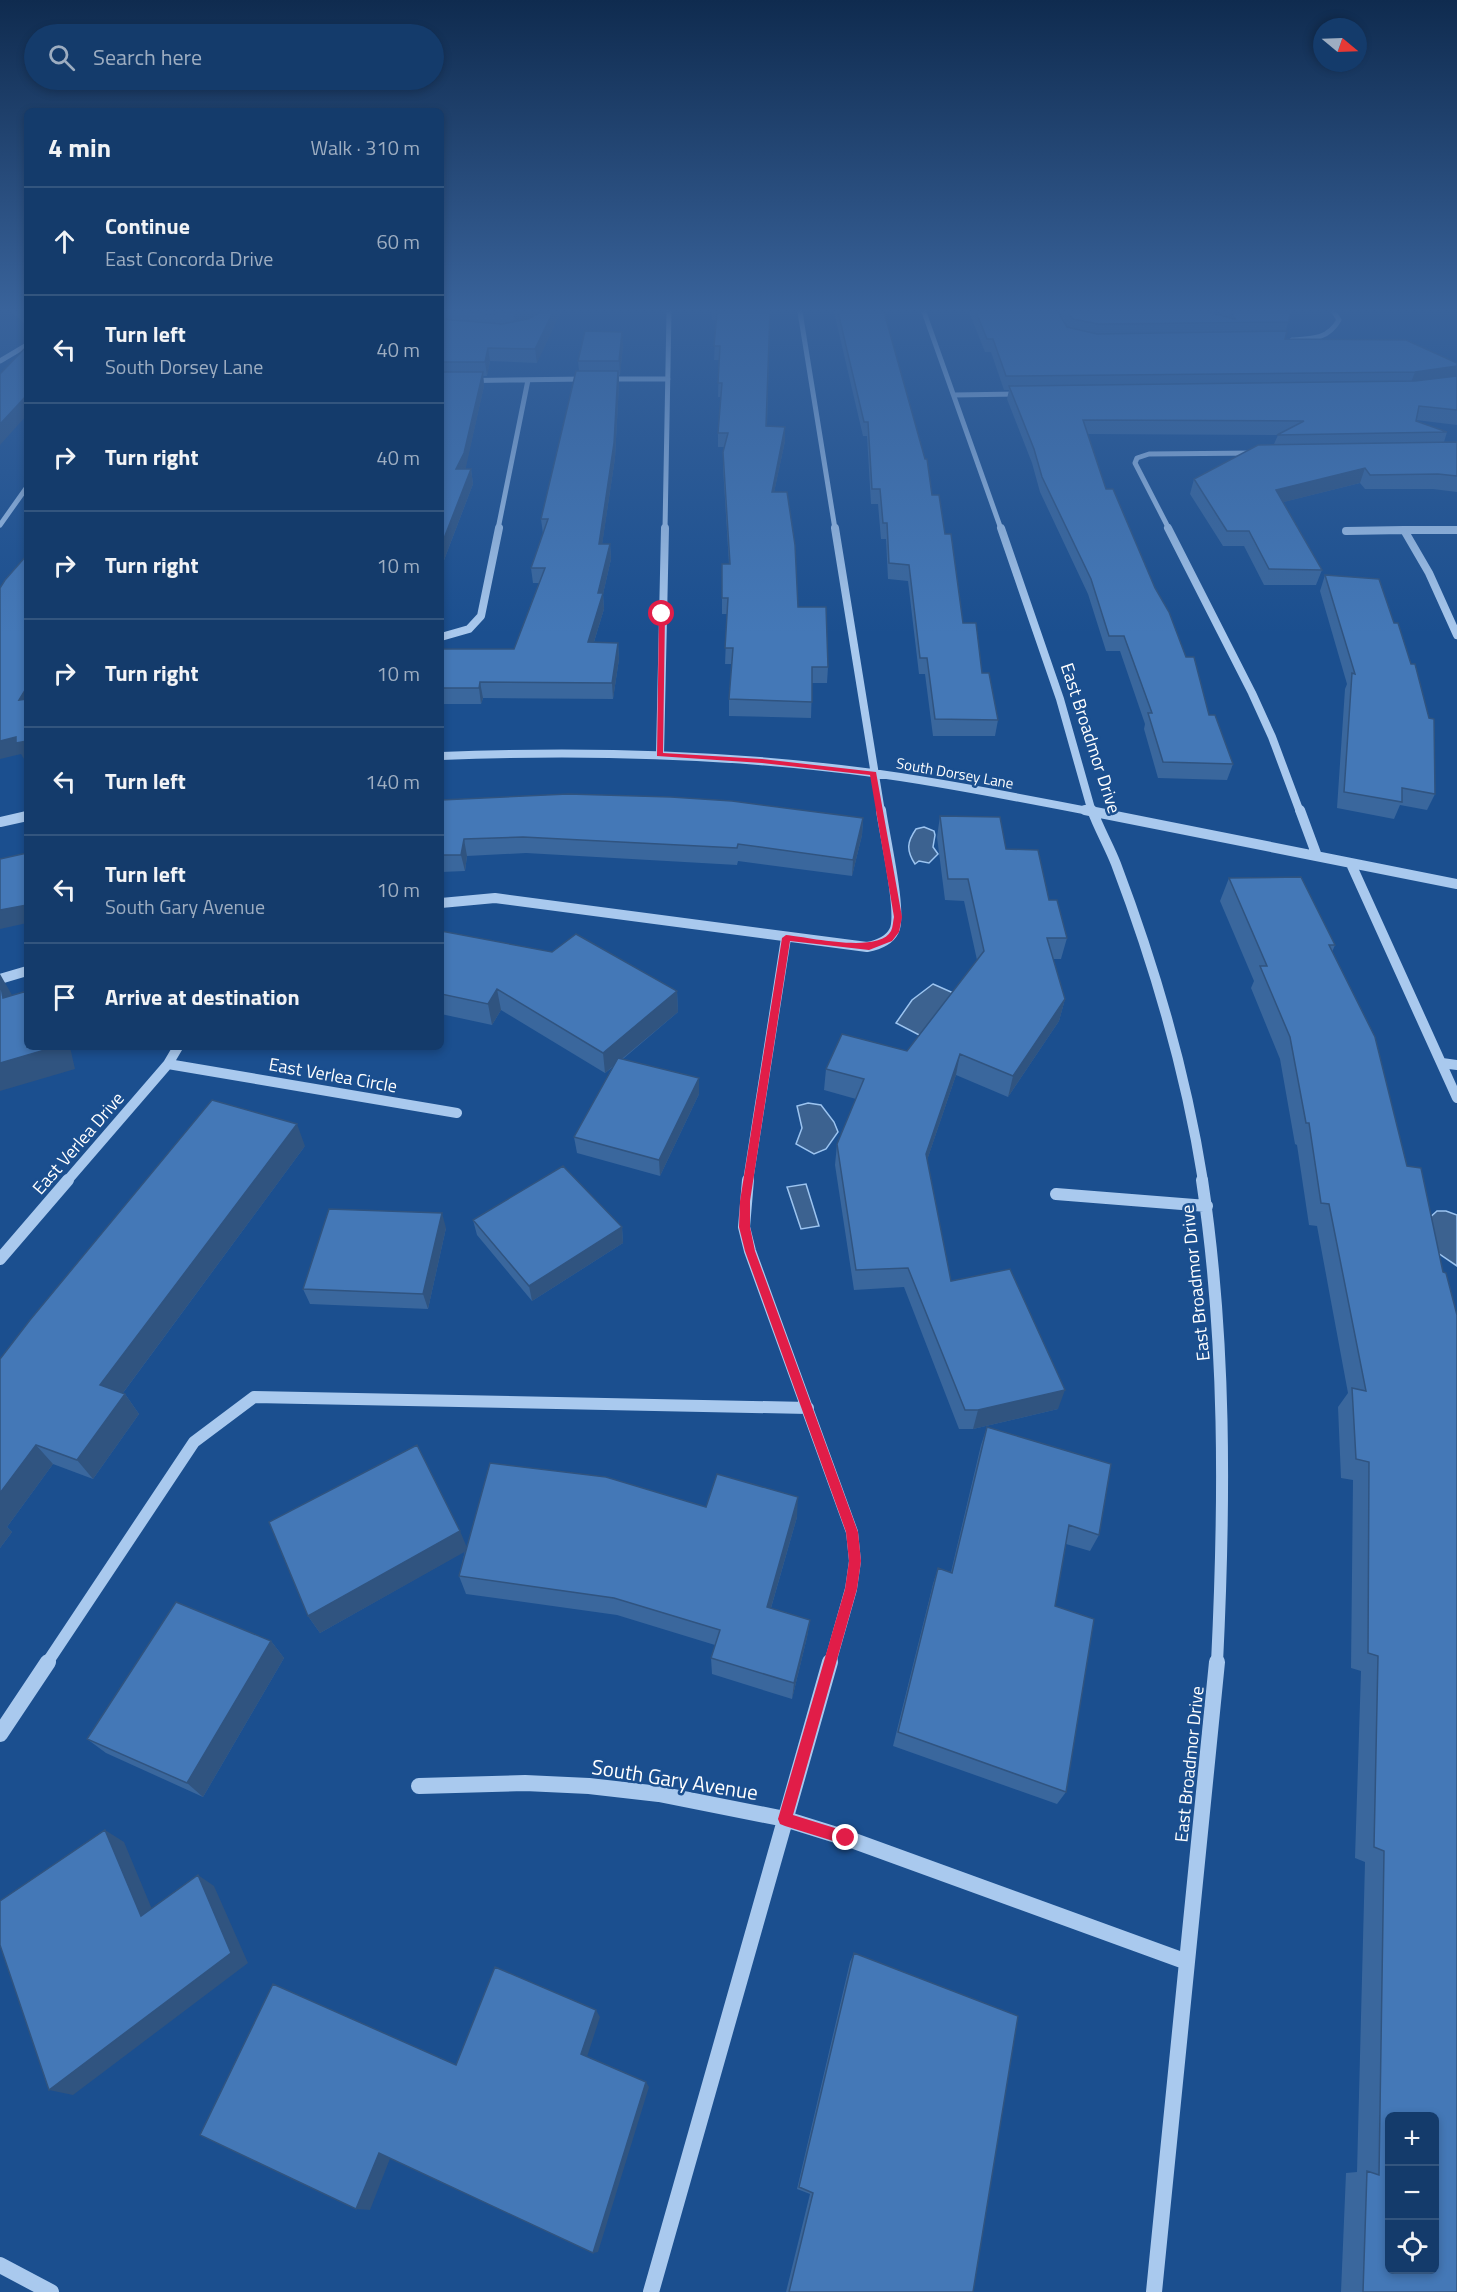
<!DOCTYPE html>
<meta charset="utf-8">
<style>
:root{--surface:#143b6b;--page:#1d4271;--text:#f1f3f6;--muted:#9dadc1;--line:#33557e}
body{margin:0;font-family:"Titillium Web",sans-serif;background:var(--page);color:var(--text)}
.controls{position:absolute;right:18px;bottom:18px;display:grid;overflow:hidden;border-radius:9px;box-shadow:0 3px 9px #0003}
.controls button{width:54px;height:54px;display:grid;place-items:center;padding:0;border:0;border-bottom:2px solid var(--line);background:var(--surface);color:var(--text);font:30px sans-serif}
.compass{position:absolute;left:1313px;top:18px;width:54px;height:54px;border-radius:50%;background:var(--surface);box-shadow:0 3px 9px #0003;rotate:109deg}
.stop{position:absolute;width:18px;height:18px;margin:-14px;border:4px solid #e11d48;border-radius:50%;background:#fff}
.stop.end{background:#e11d48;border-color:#fff;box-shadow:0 2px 6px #0008}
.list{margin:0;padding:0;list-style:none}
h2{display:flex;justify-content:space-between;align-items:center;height:78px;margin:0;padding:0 24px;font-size:26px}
h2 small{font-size:20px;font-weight:400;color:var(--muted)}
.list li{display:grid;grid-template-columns:39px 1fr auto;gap:18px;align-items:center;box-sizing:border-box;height:108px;padding:0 24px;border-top:2px solid var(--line)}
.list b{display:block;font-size:22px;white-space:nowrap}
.list p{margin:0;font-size:20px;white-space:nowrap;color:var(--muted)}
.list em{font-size:20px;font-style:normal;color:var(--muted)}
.icon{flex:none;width:33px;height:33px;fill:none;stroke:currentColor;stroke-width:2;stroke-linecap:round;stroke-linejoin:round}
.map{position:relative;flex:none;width:1457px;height:2292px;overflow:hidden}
.search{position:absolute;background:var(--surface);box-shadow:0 3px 9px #0003;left:24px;top:24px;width:420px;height:66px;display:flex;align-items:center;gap:15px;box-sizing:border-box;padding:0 21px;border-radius:33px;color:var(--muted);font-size:22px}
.panel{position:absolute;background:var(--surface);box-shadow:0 3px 9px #0003;left:24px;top:108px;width:420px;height:942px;border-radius:9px}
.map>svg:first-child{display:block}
.water{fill:#3c6290;stroke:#9cc4f0;stroke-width:1.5}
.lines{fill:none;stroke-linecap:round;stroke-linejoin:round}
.minor-far4{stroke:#a9c9ee;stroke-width:5}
.minor-far3{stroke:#a9c9ee;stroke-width:8}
.minor-far2{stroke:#a9c9ee;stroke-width:10}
.minor-far1{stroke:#a9c9ee;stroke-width:12}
.minor{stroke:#a9c9ee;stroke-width:16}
.wall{fill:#3a679d}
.shaded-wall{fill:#305480}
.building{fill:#4478b7;stroke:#305480;stroke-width:1.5;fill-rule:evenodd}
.route{fill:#e11d48}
.labels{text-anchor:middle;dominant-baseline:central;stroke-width:5;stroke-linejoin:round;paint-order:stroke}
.far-street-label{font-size:15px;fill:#fff;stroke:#1b4f8f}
.street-label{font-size:18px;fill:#fff;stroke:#1b4f8f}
.near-street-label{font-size:21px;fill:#fff;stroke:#1b4f8f}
</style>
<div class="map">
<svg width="1457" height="2292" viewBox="0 0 1457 2292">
<rect width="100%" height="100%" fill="#1b4f8f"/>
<path class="water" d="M 924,827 L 934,831 L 935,835 L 933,847 L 938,854 L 929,863 L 919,861 L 915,864 C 906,850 907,842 916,829 Z
M 933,984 L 958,995 L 925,1038 L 896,1023 L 912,1000 Z
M 808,1103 L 821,1105 L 834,1122 L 838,1132 L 826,1149 L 814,1154 L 796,1144 L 802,1128 L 797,1106 Z
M 806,1184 L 819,1226 L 801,1229 L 787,1187 Z
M 1437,1211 L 1446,1211 L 1457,1215 L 1457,1266 L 1438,1253 L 1427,1220 Z"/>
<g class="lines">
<path class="minor-far4" d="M 800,312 L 835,529
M 924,312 L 1001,529
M 1292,340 C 1313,339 1328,339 1339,320 L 1334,312
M 0,361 L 27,345
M 605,379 L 668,379
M 441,381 L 586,379
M 954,395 L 1022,394
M 0,525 L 27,487
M 498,529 L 528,380
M 665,529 L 669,312
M 1169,529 L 1135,463 L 1137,458 L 1149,454 L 1257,453"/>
<path class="minor-far3" d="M 835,528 L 881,812
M 1001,528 L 1060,699 L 1092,812
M 1168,528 L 1252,693 L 1272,737 L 1300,812
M 1457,530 L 1404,530 L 1429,573 L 1457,635
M 1346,531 L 1404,530
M 441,637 L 469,629 L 481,616 L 499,528
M 660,754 L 665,528
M 441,756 C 585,750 730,754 873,773 C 947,783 1020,798 1093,812"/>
<path class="minor-far2" d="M 1085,810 L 1457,884
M 1092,810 C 1099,829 1109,846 1116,864 C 1155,967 1186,1073 1203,1181
M 1300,810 L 1317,856
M 0,822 L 27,816
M 1351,864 L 1457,1098
M 441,903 L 495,898 L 867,947 C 878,945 889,941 894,931 C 903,915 884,833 881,810
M 0,979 L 27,971
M 1442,1063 L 1457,1065
M 168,1064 L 457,1113
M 67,1181 L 168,1064 L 178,1047
M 748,1181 L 786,938"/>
<path class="minor-far1" d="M 748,1180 L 744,1227 L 750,1251 L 852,1532 L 855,1561 L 851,1589 L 830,1663
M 1202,1180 C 1226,1340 1225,1501 1217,1663
M 1056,1194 L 1207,1206
M 0,1259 L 68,1180
M 47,1663 L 194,1442 L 254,1397 L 808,1408"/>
<path class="minor" d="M 0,1734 L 48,1662
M 419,1786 L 525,1783 L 589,1786 L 659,1794 L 785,1819 L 846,1838 L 1187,1962
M 0,2265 L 51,2292
M 651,2292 L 830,1662
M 1154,2292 L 1217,1662"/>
</g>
<path class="wall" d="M 12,312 L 27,312 L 27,326 Z
M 441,312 L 538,312 L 536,315 L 537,363 L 490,361 L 487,376 L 483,376 L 484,386 L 465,469 L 471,469 L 473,484 L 441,568 Z
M 712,312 L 770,312 L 767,426 L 785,427 L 785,441 L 774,492 L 798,607 L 828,667 L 827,683 L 812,683 L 811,718 L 729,716 L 729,699 L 732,664 L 725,664 L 727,614 L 722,614 L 722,598 L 729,564 L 723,467 L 723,452 L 724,447 L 718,447 L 718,433 L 721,397 L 718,397 L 719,360 L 714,360 L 716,320 L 712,320 Z
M 834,312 L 884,312 L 932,495 L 945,534 L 963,623 L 982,673 L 998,720 L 995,736 L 933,736 L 925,674 L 919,674 L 908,581 L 888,579 L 886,539 L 881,539 L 878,504 L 871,504 L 867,436 L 863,436 Z
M 969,312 L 1208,312 L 1222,315 L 1220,312 L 1290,312 L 1286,331 L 1285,339 L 1457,363 L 1457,425 L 1416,420 L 1416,421 L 1447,432 L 1444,442 L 1457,442 L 1457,492 L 1433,489 L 1365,489 L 1360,483 L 1283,502 L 1322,570 L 1316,585 L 1264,585 L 1244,546 L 1223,546 L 1190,494 L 1194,479 L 1274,444 L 1278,435 L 1088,434 L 1106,489 L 1209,715 L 1233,764 L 1227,780 L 1158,778 L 1144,729 L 1145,724 L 1120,651 L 1106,651 L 1088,594 L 1040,492 L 1032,463 L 1007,399 L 1009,390 L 1004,390 L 991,352 L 985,352 Z
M 623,345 L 620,375 L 619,375 L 619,384 L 615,458 L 602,544 L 610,544 L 611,559 L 603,594 L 604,609 L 594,642 L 618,643 L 619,659 L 613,699 L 483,698 L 481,704 L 441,704 L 441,649 L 514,649 L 539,583 L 533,583 L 531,568 L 543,534 L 541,519 L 579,371 L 578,361 Z
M 1325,575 L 1435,794 L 1427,810 L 1400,805 L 1394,819 L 1337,808 L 1345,689 L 1347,684 L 1320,591 Z
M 441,800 L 863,818 L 862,835 L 852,876 L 738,861 L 737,865 L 526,853 L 467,856 L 465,871 L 441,872 Z
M 940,816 L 1006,849 L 1049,900 L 1067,938 L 1061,959 L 1053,959 L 1065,999 L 1059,1021 L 1008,1097 L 956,1075 L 927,1160 L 951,1281 L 1058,1409 L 973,1429 L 959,1429 L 904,1287 L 854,1290 L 835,1165 L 837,1144 L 856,1099 L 824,1090 L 826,1069 L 907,1051 L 977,960 L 964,901 L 945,900 L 937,837 Z
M 1229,878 L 1335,945 L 1332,952 L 1457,2292 L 1341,2292 L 1346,2173 L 1357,2172 L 1365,1862 L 1355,1858 L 1361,1671 L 1351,1668 L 1353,1480 L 1341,1478 L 1338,1407 L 1348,1393 L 1317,1226 L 1309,1225 L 1297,1145 L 1295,1144 L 1280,1059 L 1251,988 L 1254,981 L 1220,901 Z
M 441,931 L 677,991 L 678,1012 L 623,1059 L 699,1094 L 660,1176 L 577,1153 L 574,1137 L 613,1067 L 605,1073 L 501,1010 L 492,1025 L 441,1014 Z
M 305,1146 L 123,1393 L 125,1394 L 139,1414 L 93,1479 L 53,1464 L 7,1527 L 12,1532 L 0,1548 L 0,1359 Z
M 473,1220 L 622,1227 L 623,1243 L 532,1301 L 477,1235 Z
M 446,1228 L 428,1309 L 310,1304 L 303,1289 Z
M 987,1427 L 1099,1535 L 1090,1551 L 1066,1544 L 1055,1606 L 1066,1792 L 1057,1804 L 893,1746 L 933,1584 L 938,1568 L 951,1572 L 981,1445 Z
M 706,1507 L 797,1517 L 771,1608 L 810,1620 L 807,1637 L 792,1699 L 712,1674 L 711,1658 L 715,1645 L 617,1615 L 466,1594 L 459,1576 L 465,1551 L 320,1633 L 308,1616 L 467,1547 Z
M 271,1641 L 284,1658 L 203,1797 L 106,1753 L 87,1739 Z
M 854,1953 L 973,2292 L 786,2292 L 810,2194 L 797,2189 L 850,1962 Z"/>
<path class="shaded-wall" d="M 514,312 L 538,312 L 535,319 L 515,326 Z
M 553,312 L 561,312 L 537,363 L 535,349 Z
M 622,332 L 623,345 L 620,375 L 619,361 Z
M 488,348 L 490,361 L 487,376 L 485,362 Z
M 1457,366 L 1457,378 L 1410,385 L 1415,372 Z
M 618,371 L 619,384 L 615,458 L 600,559 L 599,544 Z
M 483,372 L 484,386 L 466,467 L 458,483 L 456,469 Z
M 27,395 L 27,415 L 0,445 L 0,424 Z
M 785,427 L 785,441 L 771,507 L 772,492 Z
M 1365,468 L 1360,483 L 1272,505 L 1276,490 Z
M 471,469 L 473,484 L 441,568 L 441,546 Z
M 610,544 L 611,559 L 603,594 L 604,609 L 589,658 L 588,642 L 598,593 Z
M 618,643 L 619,659 L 613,699 L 612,683 Z
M 480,682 L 483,698 L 481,704 L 479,688 Z
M 27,687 L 27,716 L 19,700 Z
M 16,737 L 27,741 L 27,759 L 24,759 L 21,754 L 0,759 L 0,741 Z
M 863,818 L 862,835 L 852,876 L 853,860 Z
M 464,839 L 467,856 L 465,871 L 461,855 Z
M 27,905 L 27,923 L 0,929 L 0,910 Z
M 0,974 L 12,995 L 3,998 L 0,981 Z
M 497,989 L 501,1010 L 492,1025 L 488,1004 Z
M 677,991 L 678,1012 L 605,1073 L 603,1053 Z
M 1065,999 L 1059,1021 L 1008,1097 L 1013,1076 Z
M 55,1047 L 70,1047 L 75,1069 L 0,1091 L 0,1063 Z
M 960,1054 L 956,1075 L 922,1175 L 926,1154 Z
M 699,1078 L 699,1094 L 660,1176 L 659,1160 Z
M 297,1124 L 305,1146 L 114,1405 L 100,1385 Z
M 442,1213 L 446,1228 L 428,1309 L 423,1294 Z
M 622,1227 L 623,1243 L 532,1301 L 529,1286 Z
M 1065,1390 L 1058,1409 L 973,1429 L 978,1410 Z
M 125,1394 L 139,1414 L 93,1479 L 77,1460 Z
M 36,1445 L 53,1464 L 7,1527 L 12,1532 L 0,1548 L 0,1493 Z
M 798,1497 L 797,1517 L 766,1625 L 767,1607 Z
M 460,1531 L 468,1550 L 320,1633 L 308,1616 Z
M 810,1620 L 807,1637 L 792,1699 L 794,1683 Z
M 271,1641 L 284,1658 L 203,1797 L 187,1783 Z
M 105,1830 L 124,1842 L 159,1926 L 141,1916 Z
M 198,1875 L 214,1886 L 248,1963 L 73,2095 L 49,2090 Z
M 596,2010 L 600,2017 L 586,2060 L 581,2054 Z
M 646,2082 L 649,2087 L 598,2252 L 593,2253 Z
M 379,2153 L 391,2156 L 370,2210 L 356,2209 Z"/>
<path class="building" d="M 21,312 L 27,312 L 27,317 Z
M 466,312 L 516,312 L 490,314 Z
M 541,312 L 553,312 L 535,349 L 488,348 L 485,362 L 441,362 L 441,319 L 502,324 L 528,319 L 540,313 Z
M 717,312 L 770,312 L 766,426 L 785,427 L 772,492 L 787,492 L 795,545 L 798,607 L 826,607 L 828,667 L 812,667 L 812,702 L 729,699 L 733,648 L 725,648 L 728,598 L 722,598 L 722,564 L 730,564 L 723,452 L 728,433 L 718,433 L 722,383 L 718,383 L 720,346 L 714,346 Z
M 838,312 L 884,312 L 925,459 L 927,459 L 932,495 L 939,495 L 945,534 L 951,534 L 963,623 L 976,623 L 982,673 L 989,673 L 998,720 L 935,719 L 927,658 L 920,658 L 909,565 L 889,563 L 887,523 L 883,523 L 880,489 L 872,489 L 868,422 L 864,422 Z
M 976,312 L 1058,312 L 1067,327 L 1097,334 L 1287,331 L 1285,339 L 1406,340 L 1457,363 L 1457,366 L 1415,372 L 1006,376 L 993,339 L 987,339 Z
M 1068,312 L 1208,312 L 1235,319 L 1231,312 L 1290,312 L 1289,322 L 1098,324 L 1073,319 Z
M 585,331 L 622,332 L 619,361 L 578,361 Z
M 27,346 L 27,395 L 0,424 L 0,374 Z
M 576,371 L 618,371 L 614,443 L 599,544 L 610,544 L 598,593 L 603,593 L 588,642 L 618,643 L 612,683 L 480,682 L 479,688 L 441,688 L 441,649 L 514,649 L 545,568 L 531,568 L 548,519 L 541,519 Z
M 441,372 L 483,372 L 464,453 L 456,469 L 471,469 L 441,546 Z
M 1457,376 L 1457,410 L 1419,406 L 1416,421 L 1447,432 L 1277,435 L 1304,421 L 1083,420 L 1106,489 L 1113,489 L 1155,588 L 1169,612 L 1186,657 L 1194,657 L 1209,715 L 1215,715 L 1233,764 L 1163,762 L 1148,713 L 1152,713 L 1124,636 L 1109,636 L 1091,579 L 1042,477 L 1034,449 L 1009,386 L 1415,381 Z
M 1457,442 L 1457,476 L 1438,474 L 1370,475 L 1365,468 L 1276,490 L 1322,570 L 1269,569 L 1249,531 L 1227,531 L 1194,479 L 1258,445 Z
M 27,555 L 27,687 L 19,700 L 27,699 L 27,741 L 16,743 L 16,737 L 0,741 L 0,588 L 5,580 Z
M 1325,575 L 1379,579 L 1394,623 L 1398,623 L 1411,664 L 1415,664 L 1429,718 L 1434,719 L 1435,794 L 1402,788 L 1402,802 L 1344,792 L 1352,673 L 1355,674 Z
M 568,794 L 671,797 L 732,801 L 863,818 L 853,860 L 738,844 L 737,848 L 523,837 L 464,839 L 461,855 L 441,855 L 441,800 Z
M 940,816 L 1000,817 L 1006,849 L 1038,850 L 1049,900 L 1057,900 L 1067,938 L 1047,938 L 1065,999 L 1013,1076 L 960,1054 L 926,1154 L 951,1281 L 1010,1269 L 1065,1390 L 978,1410 L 965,1410 L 908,1268 L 856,1270 L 837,1144 L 864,1079 L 826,1069 L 842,1034 L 907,1051 L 984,951 L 968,879 L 948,879 Z
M 27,853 L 27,905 L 0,910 L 0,859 Z
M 1301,877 L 1335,945 L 1329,945 L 1375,1037 L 1407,1166 L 1421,1168 L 1443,1272 L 1446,1273 L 1457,1315 L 1457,2292 L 1363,2292 L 1367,2171 L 1379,2175 L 1384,1851 L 1374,1847 L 1378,1656 L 1368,1653 L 1369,1462 L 1356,1459 L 1352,1388 L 1366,1391 L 1329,1204 L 1321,1203 L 1309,1123 L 1306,1123 L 1290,1037 L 1260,966 L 1267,966 L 1229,878 ZM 1389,2116 L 1434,2116 L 1434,2270 L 1389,2270 Z
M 441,931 L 552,952 L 576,934 L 677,991 L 603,1053 L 497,989 L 488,1004 L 441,994 Z
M 0,981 L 3,998 L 27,991 L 27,1047 L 55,1047 L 0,1063 Z
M 618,1058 L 699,1078 L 659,1160 L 574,1137 Z
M 212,1100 L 297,1124 L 100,1385 L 125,1394 L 77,1460 L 36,1445 L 0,1493 L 0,1359 L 30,1320 Z
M 563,1166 L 622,1227 L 529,1286 L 473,1220 Z
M 329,1209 L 442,1213 L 423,1294 L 303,1289 Z
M 987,1427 L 1111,1464 L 1099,1535 L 1069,1525 L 1055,1606 L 1094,1619 L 1066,1792 L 898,1732 L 938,1568 L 952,1573 Z
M 417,1445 L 460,1531 L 308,1616 L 269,1522 Z
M 490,1463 L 606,1477 L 706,1507 L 717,1474 L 798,1497 L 767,1607 L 810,1620 L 794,1683 L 711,1658 L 720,1630 L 614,1598 L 459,1576 Z
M 176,1602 L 271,1641 L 187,1783 L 87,1739 Z
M 105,1830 L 141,1916 L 198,1875 L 231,1953 L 49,2090 L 0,1945 L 0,1901 Z
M 854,1953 L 1018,2016 L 973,2292 L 789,2292 L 813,2193 L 799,2187 Z
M 495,1967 L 596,2010 L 581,2054 L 646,2082 L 593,2253 L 379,2153 L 356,2209 L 200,2135 L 273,1984 L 456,2065 Z"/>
<linearGradient id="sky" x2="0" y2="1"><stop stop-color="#0f2b4f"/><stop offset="0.49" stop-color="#39639b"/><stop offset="1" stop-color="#39639b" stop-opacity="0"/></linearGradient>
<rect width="1457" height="633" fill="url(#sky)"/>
<path class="route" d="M 662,612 L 665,614 L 663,753 L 762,759 L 876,772 L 902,917 L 899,932 L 892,941 L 869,950 L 790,941 L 750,1201 L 750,1227 L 755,1251 L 858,1532 L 861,1561 L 857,1589 L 793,1815 L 851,1833 L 853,1838 L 851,1843 L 846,1845 L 785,1826 L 780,1824 L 778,1819 L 845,1589 L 849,1561 L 846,1532 L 745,1251 L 739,1227 L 740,1201 L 782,938 L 786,935 C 808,937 879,954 891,931 C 893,927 893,921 894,917 L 870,775 L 762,763 L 657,756 L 659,614 Z"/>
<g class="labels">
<g class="far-street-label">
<text transform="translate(955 773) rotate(10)">South Dorsey Lane</text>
</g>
<g class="street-label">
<text transform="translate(1091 738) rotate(72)">East Broadmor Drive</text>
<text transform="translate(333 1075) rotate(10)">East Verlea Circle</text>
<text transform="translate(78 1143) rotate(-49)">East Verlea Drive</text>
<text transform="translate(1195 1283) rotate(-96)">East Broadmor Drive</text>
<text transform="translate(1189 1764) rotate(-84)">East Broadmor Drive</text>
</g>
<g class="near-street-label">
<text transform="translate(675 1779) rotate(9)">South Gary Avenue</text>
</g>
</g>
</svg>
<div class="controls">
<button>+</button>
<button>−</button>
<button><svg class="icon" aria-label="locate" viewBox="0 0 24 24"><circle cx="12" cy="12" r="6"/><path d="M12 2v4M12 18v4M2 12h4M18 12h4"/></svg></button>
</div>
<svg class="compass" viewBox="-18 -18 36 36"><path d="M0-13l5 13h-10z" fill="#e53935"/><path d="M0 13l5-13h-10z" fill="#9dadc1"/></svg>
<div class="stop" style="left:662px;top:614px"></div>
<div class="stop end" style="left:846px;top:1838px"></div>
<div class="search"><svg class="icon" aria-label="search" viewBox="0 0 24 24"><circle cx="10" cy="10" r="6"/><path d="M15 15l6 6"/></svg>Search here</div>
<section class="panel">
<h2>4 min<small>Walk · 310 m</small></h2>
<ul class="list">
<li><svg class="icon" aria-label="ahead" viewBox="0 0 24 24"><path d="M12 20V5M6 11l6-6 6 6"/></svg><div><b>Continue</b><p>East Concorda Drive</p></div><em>60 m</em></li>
<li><svg class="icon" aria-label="left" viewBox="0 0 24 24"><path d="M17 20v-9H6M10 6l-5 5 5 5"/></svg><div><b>Turn left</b><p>South Dorsey Lane</p></div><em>40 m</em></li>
<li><svg class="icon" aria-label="right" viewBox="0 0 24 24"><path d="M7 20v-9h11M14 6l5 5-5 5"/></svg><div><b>Turn right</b></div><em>40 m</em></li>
<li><svg class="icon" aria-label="right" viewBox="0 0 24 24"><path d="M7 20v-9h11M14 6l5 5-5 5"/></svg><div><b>Turn right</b></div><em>10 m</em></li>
<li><svg class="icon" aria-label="right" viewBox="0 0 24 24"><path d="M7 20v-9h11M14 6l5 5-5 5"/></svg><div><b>Turn right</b></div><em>10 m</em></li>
<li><svg class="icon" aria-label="left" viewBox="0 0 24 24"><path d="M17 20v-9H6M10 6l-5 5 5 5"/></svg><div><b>Turn left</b></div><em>140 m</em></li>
<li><svg class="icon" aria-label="left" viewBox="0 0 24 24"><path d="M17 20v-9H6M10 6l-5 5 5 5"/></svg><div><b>Turn left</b><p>South Gary Avenue</p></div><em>10 m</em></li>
<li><svg class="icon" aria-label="arrive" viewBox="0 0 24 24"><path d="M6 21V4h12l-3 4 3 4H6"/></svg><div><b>Arrive at destination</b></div></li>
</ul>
</section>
</div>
